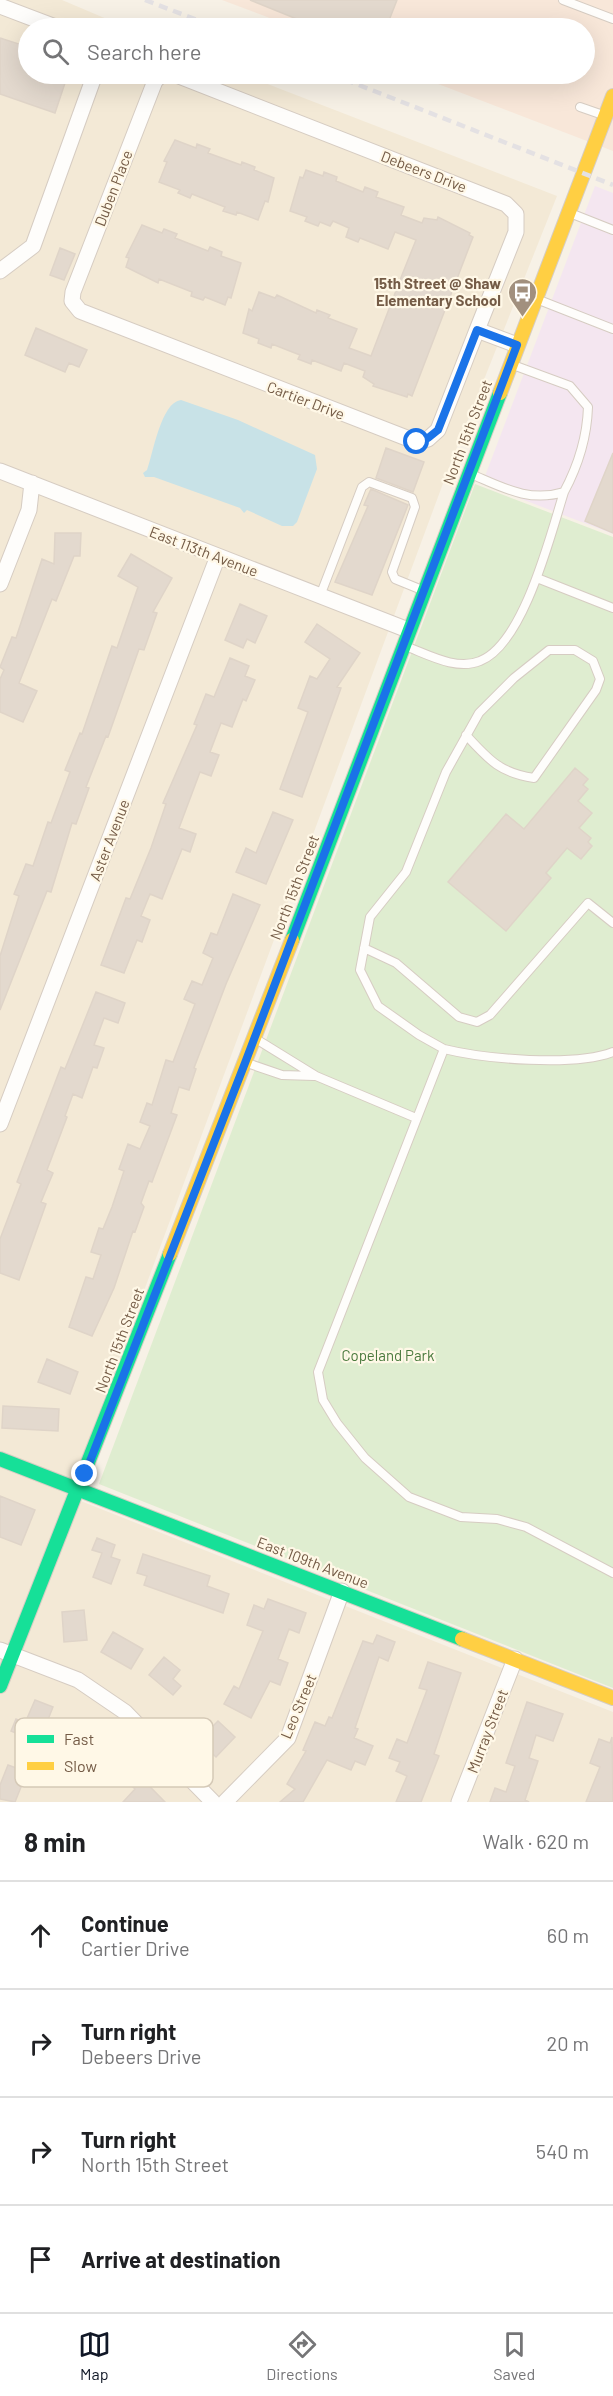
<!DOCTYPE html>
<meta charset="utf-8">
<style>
:root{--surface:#fff;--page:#f2f2f2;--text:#202124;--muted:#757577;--line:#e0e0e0;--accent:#111827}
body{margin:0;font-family:Barlow,sans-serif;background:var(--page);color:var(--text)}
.stop{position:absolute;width:18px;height:18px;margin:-14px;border:4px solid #1a73e8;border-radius:50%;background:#fff}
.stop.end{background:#1a73e8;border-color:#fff;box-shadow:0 2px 6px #0008}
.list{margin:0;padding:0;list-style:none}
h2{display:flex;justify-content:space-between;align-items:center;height:78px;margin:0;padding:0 24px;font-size:26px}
h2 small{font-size:20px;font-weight:400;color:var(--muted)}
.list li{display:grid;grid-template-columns:39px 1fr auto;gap:18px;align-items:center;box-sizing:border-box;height:108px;padding:0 24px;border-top:2px solid var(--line)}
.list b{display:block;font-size:22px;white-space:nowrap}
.list p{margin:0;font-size:20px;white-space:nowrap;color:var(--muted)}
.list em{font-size:20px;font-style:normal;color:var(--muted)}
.icon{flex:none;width:33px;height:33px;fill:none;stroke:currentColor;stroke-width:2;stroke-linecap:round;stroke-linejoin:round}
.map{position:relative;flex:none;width:613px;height:1802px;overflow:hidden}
.search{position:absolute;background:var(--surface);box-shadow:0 6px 24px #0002;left:18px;right:18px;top:18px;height:66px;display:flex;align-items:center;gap:15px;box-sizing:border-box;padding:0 21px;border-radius:33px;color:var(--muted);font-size:22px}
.sheet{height:510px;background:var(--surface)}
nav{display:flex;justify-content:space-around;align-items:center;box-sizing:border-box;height:84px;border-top:2px solid var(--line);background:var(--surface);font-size:16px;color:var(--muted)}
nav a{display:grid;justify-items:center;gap:3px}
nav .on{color:var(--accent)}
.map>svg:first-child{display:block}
.residential{fill:#f3e9d6}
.commercial{fill:#f8e7d9}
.education{fill:#f4e6f0}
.green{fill:#dfedd0}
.water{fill:#c8e2e7}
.building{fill:#e3d9ce;stroke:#dfd4c8;stroke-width:1.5}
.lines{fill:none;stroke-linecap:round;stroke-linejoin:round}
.lane-casing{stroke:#d6ccc2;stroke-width:10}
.street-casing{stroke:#d6ccc2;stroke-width:17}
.fast-casing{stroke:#d6cdc3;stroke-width:16}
.slow-casing{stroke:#d6cdc3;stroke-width:16}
.lane{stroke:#fefdfb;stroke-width:8}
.street{stroke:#fefdfb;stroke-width:15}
.fast{stroke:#16e098;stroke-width:14}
.slow{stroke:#ffcf43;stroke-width:14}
.rail{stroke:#e4e1e3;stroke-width:4.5;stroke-dasharray:9 6;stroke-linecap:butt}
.route{stroke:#1a73e8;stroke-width:8}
.labels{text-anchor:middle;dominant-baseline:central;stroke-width:4.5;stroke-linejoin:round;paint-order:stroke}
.street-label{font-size:15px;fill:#745b46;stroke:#fff8e7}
.poi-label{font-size:15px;font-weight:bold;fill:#745b46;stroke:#fff8e7;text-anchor:end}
.park-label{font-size:15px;fill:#4b7a3e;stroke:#fff8e7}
.key{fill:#fff8e7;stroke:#d5c9b7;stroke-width:1.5}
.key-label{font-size:16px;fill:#745b46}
</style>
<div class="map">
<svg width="613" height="1802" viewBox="0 0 613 1802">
<rect width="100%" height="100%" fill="#f7f1e6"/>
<path class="residential" d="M 0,0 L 62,0 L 128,28 L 28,28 L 28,74 L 242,74 L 557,196 L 448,470 L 68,1496 L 613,1712 L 613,1802 L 0,1802 Z"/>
<path class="commercial" d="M 222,0 L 613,0 L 613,151 L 412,74 L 584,74 L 584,28 L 296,28 Z"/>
<path class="education" d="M 595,186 L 613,193 L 613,534 L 482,484 Z"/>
<path class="green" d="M 475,484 L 613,537 L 613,1688 L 99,1484 Z"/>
<path class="water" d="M 181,400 L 238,420 L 315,455 L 317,469 L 297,522 L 293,526 L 282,526 L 247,510 L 244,513 L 240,508 L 154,477 L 145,477 L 143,473 L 147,470 C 153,454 161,402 181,400 Z"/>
<path class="building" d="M 250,0 L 397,0 L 386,28 L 319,28 Z
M 0,38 L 28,47 L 28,74 L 68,74 L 55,113 L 0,94 Z
M 175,140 L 196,148 L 197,144 L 210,149 L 208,153 L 241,165 L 242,162 L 255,167 L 254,170 L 274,178 L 268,202 L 265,201 L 258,220 L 237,212 L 236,215 L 223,211 L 225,207 L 192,194 L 190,198 L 178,193 L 180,190 L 159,182 L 167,162 L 164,161 Z
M 306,170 L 323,176 L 324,172 L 337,177 L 336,181 L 363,192 L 365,187 L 378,192 L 376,197 L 404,207 L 401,215 L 422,223 L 424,218 L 437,220 L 438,217 L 470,233 L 469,235 L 473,237 L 412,396 L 408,394 L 407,397 L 373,386 L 374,384 L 363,377 L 365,371 L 344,363 L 341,371 L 312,360 L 311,364 L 298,359 L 300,355 L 272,344 L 271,348 L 258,343 L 259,339 L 243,333 L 249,309 L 252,311 L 259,292 L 275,298 L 277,295 L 316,313 L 317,310 L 330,315 L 328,318 L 357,329 L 349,348 L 371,356 L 402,275 L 416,240 L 395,232 L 388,249 L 360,238 L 358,242 L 346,237 L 349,228 L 333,221 L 330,226 L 320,222 L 318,226 L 305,221 L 307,217 L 290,211 L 300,177 L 303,178 Z
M 142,225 L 162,233 L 164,229 L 177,234 L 175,238 L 208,251 L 210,247 L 222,252 L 221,256 L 241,263 L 231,298 L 228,297 L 225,305 L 205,297 L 203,300 L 191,296 L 192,292 L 159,279 L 158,283 L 126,267 L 129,258 L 126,257 Z
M 60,248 L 75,254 L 64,280 L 50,275 Z
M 36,328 L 87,350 L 79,367 L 69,363 L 65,372 L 25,355 Z
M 386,448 L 424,462 L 413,492 L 376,478 Z
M 613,453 L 613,533 L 585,521 Z
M 371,489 L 408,505 L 372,595 L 335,582 L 368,506 L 364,505 Z
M 55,533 L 81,533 L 80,556 L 74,556 L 56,601 L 52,599 L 19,683 L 37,691 L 23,722 L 0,712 L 0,679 L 4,670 L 0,667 L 12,637 L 16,638 L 42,559 L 54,564 Z
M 131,554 L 172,578 L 153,612 L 157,613 L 144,650 L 139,649 L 108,737 L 106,736 L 86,787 L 89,788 L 76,824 L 72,823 L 51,892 L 47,891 L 0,1010 L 0,956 L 19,896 L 14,894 L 26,864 L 33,866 L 48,822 L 51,823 L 70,772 L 65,770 L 80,733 L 82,734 L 112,646 L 117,648 L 138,587 L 118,576 Z
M 240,604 L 267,616 L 255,643 L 247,639 L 243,648 L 225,640 Z
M 317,624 L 360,653 L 337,687 L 341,688 L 302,797 L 280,789 L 308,712 L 298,708 L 310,676 L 317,679 L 330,659 L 305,642 Z
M 230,658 L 249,666 L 245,676 L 255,680 L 246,701 L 243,699 L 232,727 L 221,723 L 210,752 L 219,755 L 211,776 L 200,772 L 179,828 L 196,834 L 190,852 L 182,849 L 162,899 L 150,894 L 141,916 L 150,920 L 142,942 L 137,940 L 124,973 L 101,965 L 126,898 L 130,899 L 151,848 L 166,804 L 163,803 L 197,725 L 194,724 L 206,694 L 214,697 Z
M 575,768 L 588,779 L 583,785 L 588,789 L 578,801 L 592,813 L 579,828 L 591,838 L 588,842 L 592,846 L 581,859 L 567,848 L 546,873 L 551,878 L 506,931 L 448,882 L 506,814 L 524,829 Z
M 273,812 L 293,820 L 266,884 L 236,872 L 246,848 L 256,853 Z
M 233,894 L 260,905 L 226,984 L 194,1068 L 196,1069 L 189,1090 L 179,1087 L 171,1113 L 177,1115 L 152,1182 L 149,1181 L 141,1203 L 144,1207 L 135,1232 L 133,1231 L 114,1288 L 92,1336 L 69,1327 L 86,1277 L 93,1279 L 101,1255 L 91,1252 L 99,1228 L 103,1229 L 112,1207 L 124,1171 L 119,1169 L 128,1144 L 140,1149 L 150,1126 L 140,1122 L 147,1103 L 152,1105 L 166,1060 L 173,1062 L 195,1004 L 184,999 L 192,981 L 202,985 L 213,958 L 203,953 L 211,933 L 217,935 Z
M 96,992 L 125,1003 L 118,1023 L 104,1018 L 94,1045 L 104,1048 L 97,1068 L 93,1067 L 82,1098 L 73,1094 L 65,1116 L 67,1117 L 47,1170 L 53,1173 L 41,1202 L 46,1204 L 19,1280 L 0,1273 L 0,1239 L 21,1184 L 17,1182 L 61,1067 L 65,1069 Z
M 47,1359 L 78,1372 L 70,1394 L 38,1382 Z
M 3,1406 L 59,1409 L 58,1431 L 2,1428 Z
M 0,1496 L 35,1510 L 21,1545 L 0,1537 Z
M 97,1538 L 115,1545 L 111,1557 L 120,1560 L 111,1584 L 93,1577 L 102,1553 L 92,1550 Z
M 143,1554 L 210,1576 L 207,1586 L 229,1594 L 223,1613 L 144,1585 L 147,1576 L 137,1573 Z
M 268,1599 L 306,1613 L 299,1633 L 289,1629 L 278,1659 L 288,1663 L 280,1685 L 270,1681 L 251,1718 L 224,1704 L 234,1686 L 239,1689 L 263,1631 L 247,1625 L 254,1605 L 264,1609 Z
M 84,1610 L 87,1640 L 64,1642 L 62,1612 Z
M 113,1632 L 143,1649 L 131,1669 L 101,1652 Z
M 377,1635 L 395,1642 L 388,1661 L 379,1657 L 355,1728 L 358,1729 L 354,1738 L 373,1746 L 365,1765 L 355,1761 L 351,1770 L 327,1760 L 303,1802 L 280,1802 L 295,1789 L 287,1784 L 306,1751 L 303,1750 L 315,1722 L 325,1726 L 329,1717 L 332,1718 L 363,1641 L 373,1644 Z
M 164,1657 L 180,1670 L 173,1679 L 181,1686 L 173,1695 L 149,1675 Z
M 428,1662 L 461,1673 L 434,1754 L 439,1756 L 421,1802 L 396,1802 L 407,1776 L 396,1771 L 400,1762 L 389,1758 L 397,1739 L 407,1743 L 427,1690 L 419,1688 Z
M 35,1700 L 53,1707 L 39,1742 L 11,1731 L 16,1719 L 25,1723 Z
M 527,1702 L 563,1714 L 553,1741 L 536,1735 L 529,1758 L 538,1761 L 525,1800 L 529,1802 L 490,1802 L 495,1788 L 506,1792 L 515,1766 L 506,1763 Z
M 203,1719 L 212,1727 L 218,1721 L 235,1737 L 216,1757 L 190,1733 Z
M 71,1723 L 110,1746 L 165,1802 L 123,1802 L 135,1789 L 117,1771 L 108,1780 L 76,1749 L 73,1754 L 58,1744 Z
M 612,1737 L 613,1802 L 586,1802 L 600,1767 L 590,1763 L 599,1739 L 610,1743 Z
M 8,1765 L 27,1772 L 15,1802 L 0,1799 L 0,1785 Z"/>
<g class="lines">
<defs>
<path id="lane" d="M 563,0 L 613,19
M 580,107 L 603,115
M 570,213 L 613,230
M 539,300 L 613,329
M 471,474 C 502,487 529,503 564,492 C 579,464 587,438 588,407 L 570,386 L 513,365
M 537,578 L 613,608
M 320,596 L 362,487 L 369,482 L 412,498 L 415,507 L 392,572 L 395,579 L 422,590
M 405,646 C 427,654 456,671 480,661 C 524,644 551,533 564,492
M 466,735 C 489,760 500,773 534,778 L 596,690 L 600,679 L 593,661 L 575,650 L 549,650 L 514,678 L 479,713 L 446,772 L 406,872 L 370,917 L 360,970 L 378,1006 L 419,1035 L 444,1049 L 318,1372 L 323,1400 L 337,1423 L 365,1458 L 409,1497 L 461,1517 L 497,1519 L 526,1527 L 613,1573
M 364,948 L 396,963 L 459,1017 L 477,1022 L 490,1015 L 588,903 L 613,923
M 256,1039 L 316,1076 L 416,1118
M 444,1049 C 485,1059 574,1067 613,1052
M 247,1063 L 282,1075 L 314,1076"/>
<path id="street" d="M 0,6 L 58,28
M 162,74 L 155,81 L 73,292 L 72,301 L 80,311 L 417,442 L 428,439 L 438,430 L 477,330
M 174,74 L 506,204 L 516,214 L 516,232 L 477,330 L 517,345
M 0,271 L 33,246 L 95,74
M 0,471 L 408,630
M 0,584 L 29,510 L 32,483
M 0,1124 L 218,556
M 0,1650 L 78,1680 L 125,1712 L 213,1802
M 225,1802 L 288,1738 L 342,1591
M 459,1802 L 515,1659"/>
<path id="fast" d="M 292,940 L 500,393
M 0,1459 L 462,1639
M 0,1686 L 170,1254"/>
<path id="slow" d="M 500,393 L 613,96
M 170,1254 L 292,940
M 462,1639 L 613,1698"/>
</defs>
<use href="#lane" class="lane-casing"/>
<use href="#street" class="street-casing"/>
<use href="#fast" class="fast-casing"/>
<use href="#slow" class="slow-casing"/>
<use href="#lane" class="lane"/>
<use href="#street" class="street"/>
<use href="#fast" class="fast"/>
<use href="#slow" class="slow"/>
<path class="rail" d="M 145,0 L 218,28
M 331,74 L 613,185"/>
</g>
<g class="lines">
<path class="route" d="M 85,1474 L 245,1063 L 517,345 L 477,330 L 438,430 L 428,438 L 417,442"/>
</g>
<defs>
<symbol id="bus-pin" viewBox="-11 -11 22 30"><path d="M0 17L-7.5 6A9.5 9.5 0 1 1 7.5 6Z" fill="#a2907e" stroke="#fff8e7"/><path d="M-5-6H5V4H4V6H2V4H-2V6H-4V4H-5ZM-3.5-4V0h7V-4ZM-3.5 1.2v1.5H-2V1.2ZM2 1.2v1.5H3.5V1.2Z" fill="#fff"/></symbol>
</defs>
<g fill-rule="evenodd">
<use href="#bus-pin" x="506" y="276" width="33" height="45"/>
</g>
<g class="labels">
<g class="street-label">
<text transform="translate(424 171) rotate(21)">Debeers Drive</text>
<text transform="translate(113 188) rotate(-69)">Duben Place</text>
<text transform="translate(306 400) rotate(21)">Cartier Drive</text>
<text transform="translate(467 432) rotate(-69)">North 15th Street</text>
<text transform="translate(204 551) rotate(21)">East 113th Avenue</text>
<text transform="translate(109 840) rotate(-69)">Aster Avenue</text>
<text transform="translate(294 887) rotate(-69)">North 15th Street</text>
<text transform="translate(119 1340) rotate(-69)">North 15th Street</text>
<text transform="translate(313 1562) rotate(21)">East 109th Avenue</text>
<text transform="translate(298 1706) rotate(-67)">Leo Street</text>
<text transform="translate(487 1731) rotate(-69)">Murray Street</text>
</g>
<g class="poi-label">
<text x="501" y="283">15th Street @ Shaw<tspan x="501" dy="17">Elementary School</tspan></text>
</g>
<g class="park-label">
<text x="388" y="1355">Copeland Park</text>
</g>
</g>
<rect x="15" y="1718" width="198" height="69" rx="9" class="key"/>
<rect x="27" y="1735" width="27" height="8" fill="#16e098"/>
<rect x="27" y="1762" width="27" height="8" fill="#ffcf43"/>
<g class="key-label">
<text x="64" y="1745">Fast</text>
<text x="64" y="1772">Slow</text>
</g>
</svg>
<div class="stop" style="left:417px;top:442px"></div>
<div class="stop end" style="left:85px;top:1474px"></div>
<div class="search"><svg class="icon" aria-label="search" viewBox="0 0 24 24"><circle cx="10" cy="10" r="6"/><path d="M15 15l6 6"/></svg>Search here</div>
</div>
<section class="sheet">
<h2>8 min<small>Walk · 620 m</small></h2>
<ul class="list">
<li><svg class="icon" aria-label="ahead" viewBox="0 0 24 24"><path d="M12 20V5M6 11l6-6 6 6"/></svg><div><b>Continue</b><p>Cartier Drive</p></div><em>60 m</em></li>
<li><svg class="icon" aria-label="right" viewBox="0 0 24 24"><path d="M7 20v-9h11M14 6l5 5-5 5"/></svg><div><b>Turn right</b><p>Debeers Drive</p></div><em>20 m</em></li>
<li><svg class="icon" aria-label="right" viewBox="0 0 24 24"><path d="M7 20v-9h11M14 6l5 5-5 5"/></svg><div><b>Turn right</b><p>North 15th Street</p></div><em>540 m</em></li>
<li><svg class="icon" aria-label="arrive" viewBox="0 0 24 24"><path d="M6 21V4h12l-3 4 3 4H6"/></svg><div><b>Arrive at destination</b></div></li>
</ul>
</section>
<nav>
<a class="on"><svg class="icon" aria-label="map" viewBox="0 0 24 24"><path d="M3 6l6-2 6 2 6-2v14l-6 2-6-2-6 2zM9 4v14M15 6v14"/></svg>Map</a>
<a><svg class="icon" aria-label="directions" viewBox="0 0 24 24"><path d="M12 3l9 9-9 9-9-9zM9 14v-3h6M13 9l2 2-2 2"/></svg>Directions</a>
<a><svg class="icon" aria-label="saved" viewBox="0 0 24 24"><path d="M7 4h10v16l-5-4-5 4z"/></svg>Saved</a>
</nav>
